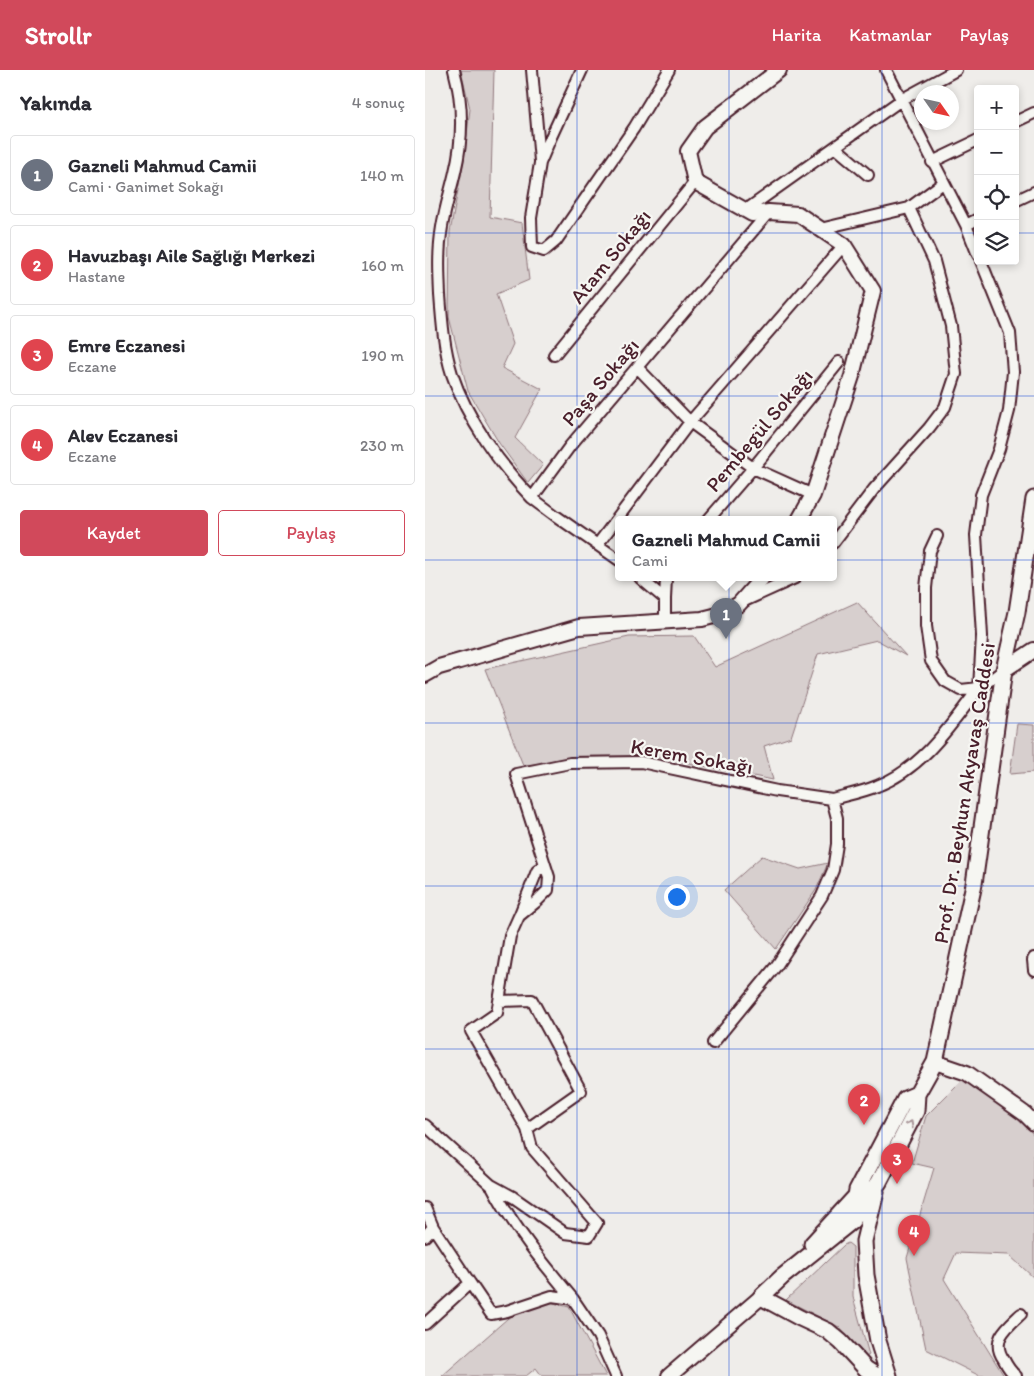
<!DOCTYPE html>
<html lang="tr">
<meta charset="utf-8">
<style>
:root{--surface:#fff;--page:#f7f7f7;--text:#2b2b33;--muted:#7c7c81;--line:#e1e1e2;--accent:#d1495b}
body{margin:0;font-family:Itim,sans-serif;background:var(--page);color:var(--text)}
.controls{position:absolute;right:15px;top:15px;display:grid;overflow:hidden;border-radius:5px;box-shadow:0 2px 8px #0003}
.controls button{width:45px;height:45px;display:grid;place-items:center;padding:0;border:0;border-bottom:1px solid var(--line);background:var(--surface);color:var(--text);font:25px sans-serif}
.compass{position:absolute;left:489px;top:15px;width:45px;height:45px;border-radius:50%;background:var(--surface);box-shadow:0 2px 8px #0003;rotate:124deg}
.you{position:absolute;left:251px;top:826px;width:18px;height:18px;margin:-12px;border:4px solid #fff;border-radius:50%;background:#1a73e8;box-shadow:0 0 0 8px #1a73e833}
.badge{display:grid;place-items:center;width:32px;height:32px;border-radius:50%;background:var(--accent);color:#fff;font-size:16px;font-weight:700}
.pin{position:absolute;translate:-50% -41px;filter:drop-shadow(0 1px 2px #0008)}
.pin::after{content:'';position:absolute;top:26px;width:18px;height:15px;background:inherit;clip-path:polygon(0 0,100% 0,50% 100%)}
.popup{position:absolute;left:190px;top:446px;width:222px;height:65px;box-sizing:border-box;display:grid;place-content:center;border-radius:5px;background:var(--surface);filter:drop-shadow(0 1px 4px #0005);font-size:16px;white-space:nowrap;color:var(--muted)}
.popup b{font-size:19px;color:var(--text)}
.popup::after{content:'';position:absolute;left:50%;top:100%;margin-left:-10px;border:10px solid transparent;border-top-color:var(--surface)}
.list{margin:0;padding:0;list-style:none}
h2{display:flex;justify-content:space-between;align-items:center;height:65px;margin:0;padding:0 20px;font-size:21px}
h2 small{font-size:16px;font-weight:400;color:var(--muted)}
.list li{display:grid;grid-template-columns:32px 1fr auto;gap:15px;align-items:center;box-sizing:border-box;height:80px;margin:0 10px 10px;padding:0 10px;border:1px solid var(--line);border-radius:5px}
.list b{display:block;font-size:19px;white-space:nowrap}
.list p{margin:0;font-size:16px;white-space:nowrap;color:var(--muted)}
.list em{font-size:16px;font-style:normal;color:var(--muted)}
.actions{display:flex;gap:10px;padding:15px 20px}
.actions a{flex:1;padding:11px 0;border:1px solid var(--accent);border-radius:5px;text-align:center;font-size:18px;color:var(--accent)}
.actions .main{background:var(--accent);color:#fff}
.icon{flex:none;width:28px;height:28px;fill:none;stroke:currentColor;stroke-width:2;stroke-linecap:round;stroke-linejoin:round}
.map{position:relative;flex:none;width:609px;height:1306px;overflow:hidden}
header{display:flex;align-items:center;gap:30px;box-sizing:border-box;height:70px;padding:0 25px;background:var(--accent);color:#fff}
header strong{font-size:24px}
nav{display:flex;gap:28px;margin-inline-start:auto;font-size:18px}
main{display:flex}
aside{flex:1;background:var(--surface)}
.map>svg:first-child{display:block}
.green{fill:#d7cfce;stroke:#90777c}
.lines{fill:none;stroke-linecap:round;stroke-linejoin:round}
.minor-casing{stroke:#4a1f2b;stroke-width:14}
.tertiary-casing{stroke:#4a1f2b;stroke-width:18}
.secondary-casing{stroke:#4a1f2b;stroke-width:19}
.minor{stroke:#f6f6f2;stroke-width:10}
.tertiary{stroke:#f6f6f2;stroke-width:14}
.secondary{stroke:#f6f6f2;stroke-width:15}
.oneway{stroke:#a99598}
.grid{fill:none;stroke:#1d4ed8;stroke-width:1;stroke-opacity:0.55}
.labels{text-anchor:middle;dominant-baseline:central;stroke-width:4.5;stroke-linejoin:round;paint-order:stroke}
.street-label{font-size:21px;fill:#4a1f2b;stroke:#f6f6f2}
</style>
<header>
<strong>Strollr</strong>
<nav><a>Harita</a><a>Katmanlar</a><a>Paylaş</a></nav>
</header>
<main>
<aside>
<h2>Yakında<small>4 sonuç</small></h2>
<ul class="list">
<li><span class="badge" style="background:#6b7280">1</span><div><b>Gazneli Mahmud Camii</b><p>Cami · Ganimet Sokağı</p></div><em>140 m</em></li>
<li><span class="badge" style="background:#e0444e">2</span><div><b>Havuzbaşı Aile Sağlığı Merkezi</b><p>Hastane</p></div><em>160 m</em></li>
<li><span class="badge" style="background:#e0444e">3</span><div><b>Emre Eczanesi</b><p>Eczane</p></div><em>190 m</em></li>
<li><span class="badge" style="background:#e0444e">4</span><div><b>Alev Eczanesi</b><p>Eczane</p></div><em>230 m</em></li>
</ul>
<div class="actions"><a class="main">Kaydet</a><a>Paylaş</a></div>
</aside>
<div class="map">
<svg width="609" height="1306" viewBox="0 0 609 1306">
<rect width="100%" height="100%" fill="#efedea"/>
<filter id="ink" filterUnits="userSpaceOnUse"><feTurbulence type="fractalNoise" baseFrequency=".02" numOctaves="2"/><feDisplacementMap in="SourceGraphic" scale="10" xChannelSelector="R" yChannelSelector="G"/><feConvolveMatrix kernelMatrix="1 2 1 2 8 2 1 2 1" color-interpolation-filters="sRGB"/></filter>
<g filter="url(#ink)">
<path class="green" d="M 36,0 L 69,0 L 65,147 L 97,153 L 104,210 L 71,224 L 88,274 L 77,298 L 117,319 L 90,368 L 118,395 L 103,413 L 74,373 L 43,321 L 24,247 L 25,162 L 39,89 L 45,39 Z
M 432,532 L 481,586 L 452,570 L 393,584 L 366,667 L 339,676 L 348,710 L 224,685 L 98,695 L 60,599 L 204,567 L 269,566 L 290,597 Z
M 592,654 L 609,655 L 609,702 L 585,704 Z
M 337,786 L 375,799 L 403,793 L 391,820 L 351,879 L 299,820 Z
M 538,1009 L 575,1032 L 609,1065 L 609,1208 L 584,1185 L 531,1183 L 519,1209 L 579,1306 L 555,1306 L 501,1279 L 482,1188 L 509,1098 L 487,1093 L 501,1046 Z
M 423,1173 L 428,1177 L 428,1227 L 444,1285 L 441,1287 L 414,1257 L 361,1230 L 419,1175 Z
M 124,1232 L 144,1237 L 181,1306 L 117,1306 L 111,1298 L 101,1306 L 17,1306 L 83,1248 Z"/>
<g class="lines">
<defs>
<path id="minor" d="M 29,0 C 38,33 38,69 30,102 C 26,120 20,138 17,157 C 13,180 14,203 15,225 C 17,252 19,279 27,304 C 42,349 74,394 107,428
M 107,0 L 115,91
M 157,0 L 126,67 L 115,93 L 106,148 L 107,177 L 119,181 L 131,171 L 209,58 L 244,0
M 461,0 L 541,155 L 553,185
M 590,52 L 609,43
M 410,77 L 443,105
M 507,92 L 553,70
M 590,131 L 609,122
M 321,140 L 476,30 L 531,0
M 541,155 L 553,149
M 395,159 L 484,138
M 129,285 L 270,112
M 212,297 L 265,352 L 328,398 L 388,425
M 283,450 L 328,398 L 414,292
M 512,466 L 505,481 L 501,518 L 501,556 L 506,591 L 520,611 L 536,620 L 554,618 L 579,600
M 408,473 L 449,419 L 504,358 L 520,337 L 531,304 L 526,256 L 509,191 L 484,138 L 518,113
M 173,474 L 265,352 L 419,175
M 194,490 L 131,446 L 107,428 L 145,376 L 344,142
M 215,508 L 240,529 L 240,552
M 240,529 L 241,508
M 317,532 L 370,508
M 554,618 L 557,566 L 551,465 L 556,425 L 574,379 L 584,341 L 588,302 L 585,263 L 556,191
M 95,844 L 112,801 L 120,795
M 609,888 L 608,890 L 609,900
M 74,931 L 107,930 L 156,1021 L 102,1059
M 288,973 L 352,895 L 397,826 L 408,800 L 412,774 L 412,748 L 407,729 C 422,725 438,722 452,716 C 497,699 526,655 554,618
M 0,1055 L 66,1115 L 88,1127 L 140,1163 L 164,1166 L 172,1153 L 107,1078 L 102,1059 L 46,961 L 72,943 L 85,866 L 94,846 L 111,832 L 123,820 L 124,807 L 91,704 L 145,693 L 216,692 L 352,721 L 407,729
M 67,1116 C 89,1158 118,1193 148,1229
M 0,1138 L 8,1157 L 45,1213 L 0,1254
M 0,1166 L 8,1157
M 45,1213 L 66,1244 L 82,1241 L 127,1226 L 148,1229 L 173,1266 L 191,1306
M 591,1306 C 586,1302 582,1296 579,1290 C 565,1270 581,1258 596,1244"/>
<path id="tertiary" d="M 354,0 L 280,57 L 263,81 L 270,112 L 327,144 L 344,142 L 373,144 L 419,175 L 448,221 L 427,306 L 388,425 L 374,450
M 579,600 L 609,580
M 0,605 L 14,597 L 154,557 L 277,549 L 297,544 L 314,534 L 337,508
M 510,992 L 542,1003 L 600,1044 L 609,1053
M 244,1306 L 336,1227"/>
<path id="secondary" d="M 451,1122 L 439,1171 L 441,1205 L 453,1271 L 464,1306
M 387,1174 L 431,1126 L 432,1120 L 480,1029 L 492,1024
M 452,1306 L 441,1299 L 416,1272 L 403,1261 L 375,1248 L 336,1227 L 357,1207 L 427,1151 L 454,1112 L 491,1041 L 492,1024 L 510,992 L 549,814 L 579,600 L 592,542 L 609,429"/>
</defs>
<use href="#minor" class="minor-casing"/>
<use href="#tertiary" class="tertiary-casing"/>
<use href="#secondary" class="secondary-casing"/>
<use href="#minor" class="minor"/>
<use href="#tertiary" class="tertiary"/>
<use href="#secondary" class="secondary"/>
</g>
<defs><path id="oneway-chevron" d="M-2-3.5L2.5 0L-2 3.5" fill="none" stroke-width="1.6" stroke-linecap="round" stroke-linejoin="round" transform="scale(1.25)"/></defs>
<use class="oneway" href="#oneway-chevron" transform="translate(485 1054) rotate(-62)"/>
</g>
<path class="grid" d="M 152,0 L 152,1306M 304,0 L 304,1306M 457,0 L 457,1306M 0,163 L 553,163M 590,163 L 609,163M 0,326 L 609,326M 0,490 L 609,490M 0,653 L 609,653M 0,816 L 609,816M 0,979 L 609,979M 0,1143 L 609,1143"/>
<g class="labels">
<g class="street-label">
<text transform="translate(185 186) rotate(-51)">Atam Sokağı</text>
<text transform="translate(175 312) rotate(-50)">Paşa Sokağı</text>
<text transform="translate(334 360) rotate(-50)">Pembegül Sokağı</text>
<text transform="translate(267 686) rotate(10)">Kerem Sokağı</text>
<text transform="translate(539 723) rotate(-81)">Prof. Dr. Beyhun Akyavaş Caddesi</text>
</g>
</g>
</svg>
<div class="controls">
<button>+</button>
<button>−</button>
<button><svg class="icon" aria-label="locate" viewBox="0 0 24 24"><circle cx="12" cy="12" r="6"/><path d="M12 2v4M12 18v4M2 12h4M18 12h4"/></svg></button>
<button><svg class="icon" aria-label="layers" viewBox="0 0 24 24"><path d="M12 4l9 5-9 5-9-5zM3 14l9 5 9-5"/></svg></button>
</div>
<svg class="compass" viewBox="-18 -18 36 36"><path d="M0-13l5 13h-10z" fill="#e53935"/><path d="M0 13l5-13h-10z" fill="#7c7c81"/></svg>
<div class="you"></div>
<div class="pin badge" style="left:301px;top:569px;background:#6b7280">1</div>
<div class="popup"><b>Gazneli Mahmud Camii</b>Cami</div>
<div class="pin badge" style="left:439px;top:1055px;background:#e0444e">2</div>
<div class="pin badge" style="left:472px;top:1114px;background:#e0444e">3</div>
<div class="pin badge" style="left:489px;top:1186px;background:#e0444e">4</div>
</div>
</main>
